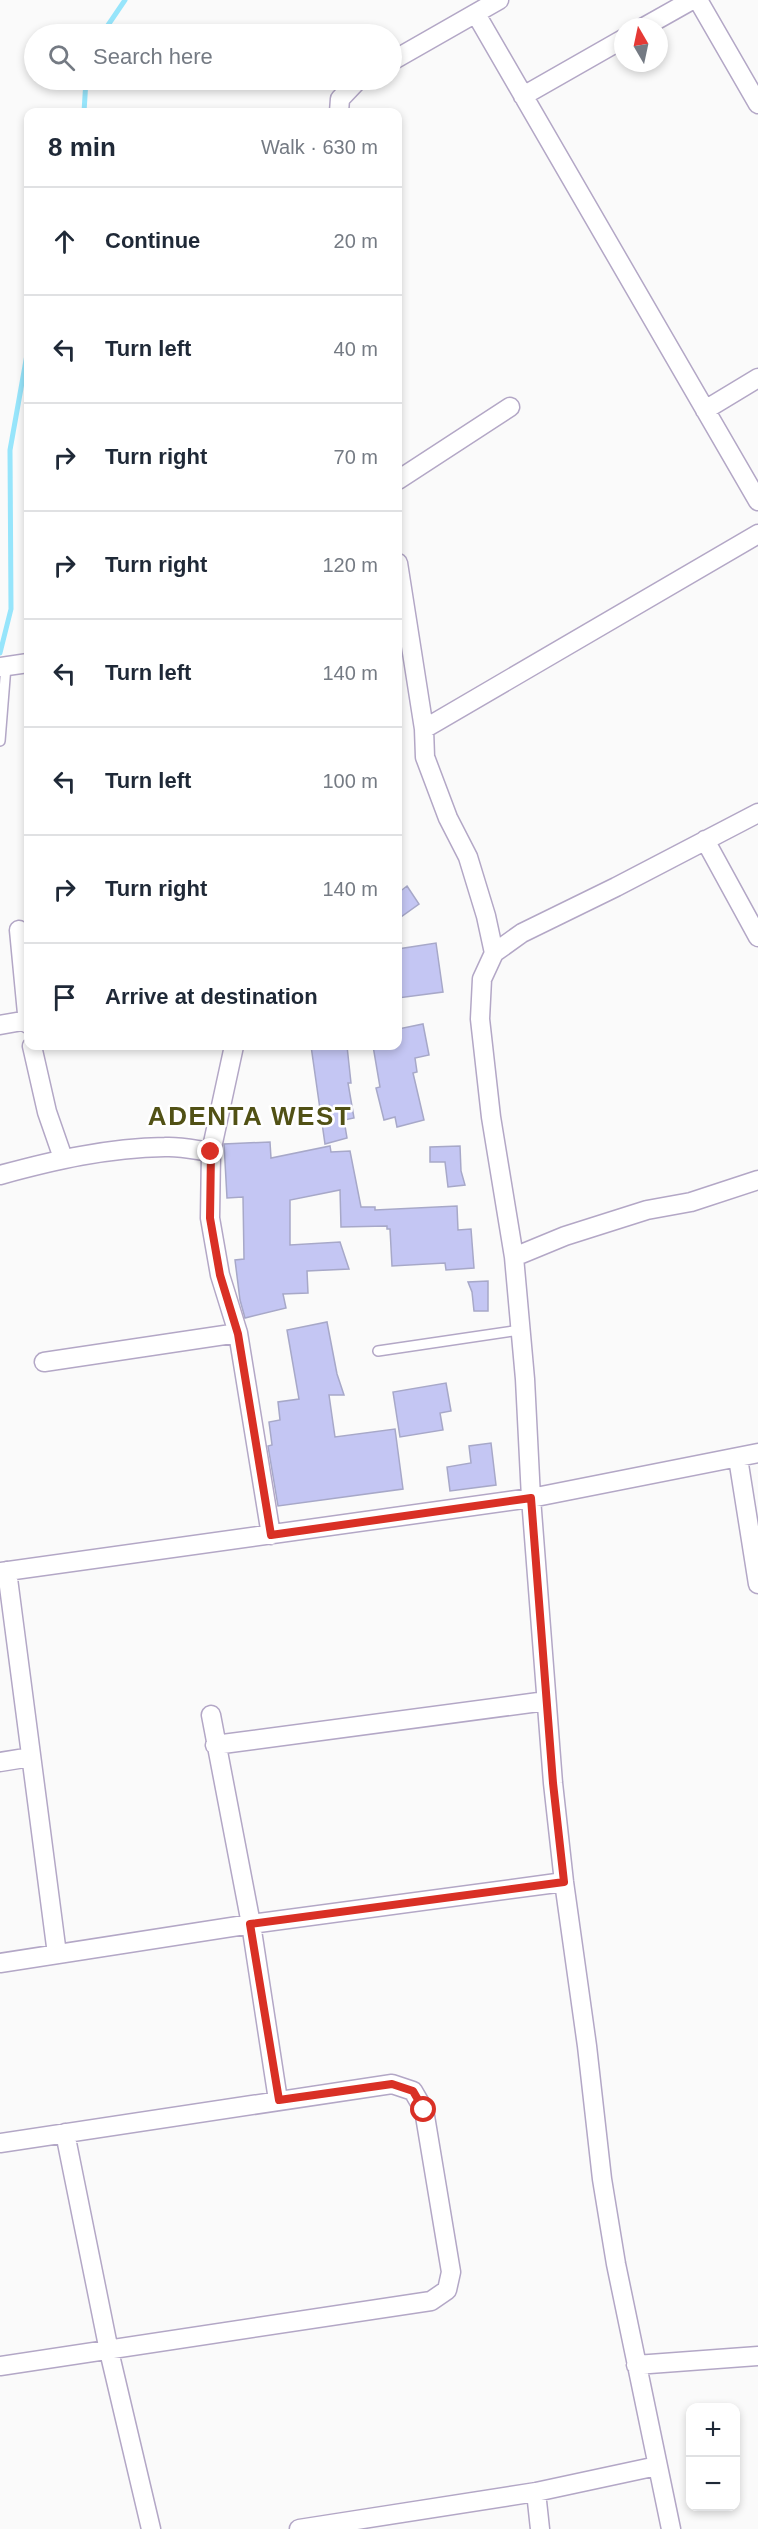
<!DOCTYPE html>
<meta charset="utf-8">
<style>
:root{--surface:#fff;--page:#f2f2f3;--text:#1f2937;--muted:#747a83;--line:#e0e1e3}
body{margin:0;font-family:Helvetica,sans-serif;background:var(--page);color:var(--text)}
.controls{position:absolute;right:18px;bottom:18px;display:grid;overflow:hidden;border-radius:12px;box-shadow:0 3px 9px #0003}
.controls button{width:54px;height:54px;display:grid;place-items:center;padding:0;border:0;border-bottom:2px solid var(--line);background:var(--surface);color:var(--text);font:30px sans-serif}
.compass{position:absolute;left:614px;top:18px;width:54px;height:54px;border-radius:50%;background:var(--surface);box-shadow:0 3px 9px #0003;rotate:351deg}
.stop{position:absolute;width:18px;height:18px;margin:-14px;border:4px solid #d93025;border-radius:50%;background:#fff}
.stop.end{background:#d93025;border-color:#fff;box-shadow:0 2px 6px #0008}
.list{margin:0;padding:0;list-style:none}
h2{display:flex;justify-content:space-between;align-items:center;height:78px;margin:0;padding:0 24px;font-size:26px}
h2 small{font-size:20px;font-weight:400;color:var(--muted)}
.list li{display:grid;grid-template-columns:39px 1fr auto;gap:18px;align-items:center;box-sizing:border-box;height:108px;padding:0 24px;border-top:2px solid var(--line)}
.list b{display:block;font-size:22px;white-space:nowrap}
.list em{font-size:20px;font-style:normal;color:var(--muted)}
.icon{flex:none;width:33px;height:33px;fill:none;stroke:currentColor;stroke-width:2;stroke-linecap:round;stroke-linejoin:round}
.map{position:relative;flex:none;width:758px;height:2529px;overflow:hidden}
.search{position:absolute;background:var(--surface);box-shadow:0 3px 9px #0003;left:24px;top:24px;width:378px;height:66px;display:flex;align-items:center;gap:15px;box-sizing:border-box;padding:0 21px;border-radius:33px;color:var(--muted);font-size:22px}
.panel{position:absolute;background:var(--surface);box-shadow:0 3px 9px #0003;left:24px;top:108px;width:378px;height:942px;border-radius:12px}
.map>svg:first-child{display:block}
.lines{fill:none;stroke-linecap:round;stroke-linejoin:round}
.stream{stroke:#97e5fb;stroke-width:5}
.building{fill:#c4c6f3;stroke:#a7a8c8;stroke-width:1.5}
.lane-casing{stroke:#b3a7c6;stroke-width:12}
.street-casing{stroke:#b3a7c6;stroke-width:21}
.lane{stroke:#fff;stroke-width:9}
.street{stroke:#fff;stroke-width:18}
.route{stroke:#d93025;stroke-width:8}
.labels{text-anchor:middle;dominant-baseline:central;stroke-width:5;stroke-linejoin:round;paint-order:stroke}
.district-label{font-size:26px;font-weight:bold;letter-spacing:1.5px;fill:#515115;stroke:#fff}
</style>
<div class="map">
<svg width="758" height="2529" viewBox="0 0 758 2529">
<rect width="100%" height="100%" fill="#fafafa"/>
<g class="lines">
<path class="stream" d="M 102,34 L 125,0
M 84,112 L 86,80
M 0,653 L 11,609 L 10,450 L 28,349"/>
</g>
<path class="building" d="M 407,886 L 419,904 L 398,919 L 398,893 Z
M 436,943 L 443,992 L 398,998 L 398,949 Z
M 423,1024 L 429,1055 L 415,1058 L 417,1072 L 413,1073 L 424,1120 L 397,1127 L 395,1117 L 384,1120 L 376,1088 L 380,1087 L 373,1046 L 398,1046 L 398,1029 Z
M 311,1046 L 347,1046 L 351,1083 L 348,1083 L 354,1118 L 344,1120 L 347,1138 L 325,1144 Z
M 270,1142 L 271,1158 L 330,1146 L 331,1152 L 350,1151 L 361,1207 L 375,1207 L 375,1210 L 457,1206 L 458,1230 L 471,1229 L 474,1268 L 446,1270 L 445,1263 L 392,1266 L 390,1229 L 387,1229 L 387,1226 L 341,1227 L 340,1190 L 290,1200 L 290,1245 L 340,1242 L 349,1269 L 307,1271 L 308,1293 L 283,1294 L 286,1308 L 245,1318 L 240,1300 L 235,1260 L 244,1259 L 243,1197 L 227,1198 L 224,1144 Z
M 460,1146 L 461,1171 L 465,1185 L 448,1187 L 445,1162 L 430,1162 L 430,1147 Z
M 488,1281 L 488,1311 L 474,1311 L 472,1292 L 468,1282 Z
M 327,1322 L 337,1374 L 344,1395 L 329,1395 L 335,1437 L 395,1429 L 403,1489 L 278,1506 L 268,1446 L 272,1445 L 269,1422 L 280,1420 L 278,1402 L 299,1399 L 287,1330 Z
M 446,1383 L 451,1411 L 440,1413 L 443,1430 L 400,1437 L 393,1392 Z
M 491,1443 L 496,1485 L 450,1491 L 447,1467 L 471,1463 L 469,1446 Z"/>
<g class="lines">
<defs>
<path id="lane" d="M 0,741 L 6,666
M 378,1351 L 520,1330"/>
<path id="street" d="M 698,0 L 758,104
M 476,14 L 758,501
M 644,27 L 692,0
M 392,61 L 499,0
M 523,96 L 623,39
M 339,112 L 340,99 L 358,80
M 705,410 L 758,378
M 398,480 L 510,407
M 398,563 L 424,729 L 425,757 L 448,818 L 468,857 L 486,916 L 494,953
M 0,667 L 28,663
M 424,729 L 758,534
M 705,840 L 758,937
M 19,930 L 28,1024
M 0,1025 L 28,1020
M 32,1046 L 47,1112 L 63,1158
M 234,1046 L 211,1152 L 210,1218 L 220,1275 L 238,1333 L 271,1535
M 0,1175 C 55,1160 107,1148 165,1147 C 180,1146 196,1150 211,1152
M 514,1257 L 565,1236 L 647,1210 L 691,1202 L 758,1180
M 44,1362 L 238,1333
M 738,1458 L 758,1584
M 7,1571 L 57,1954
M 0,1572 L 531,1498 L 758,1453
M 211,1715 L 251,1924 L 278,2100
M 215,1745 L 546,1701
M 0,1762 L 31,1757
M 0,1963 L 251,1924 L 564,1882
M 65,2133 L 109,2351 L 151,2529
M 0,2143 L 392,2084 L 413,2091 L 424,2110 L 451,2272 L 447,2290 L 431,2301 L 0,2366
M 636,2365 L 758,2356
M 536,2492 L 540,2529
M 299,2529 L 536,2492 L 657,2466
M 671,2529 L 616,2264 L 602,2179 L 587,2046 L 564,1882 L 553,1783 L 531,1498 L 525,1379 L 514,1257 L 491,1117 L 480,1019 L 482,979 L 494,953 L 522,933 L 616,887 L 758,813"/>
</defs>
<use href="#lane" class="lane-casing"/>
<use href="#street" class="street-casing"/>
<use href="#lane" class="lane"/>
<use href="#street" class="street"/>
</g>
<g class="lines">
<path class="route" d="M 211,1152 L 210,1218 L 220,1275 L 238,1334 L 271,1535 L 531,1498 L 553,1783 L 564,1882 L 250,1924 L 279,2100 L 392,2084 L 413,2091 L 424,2110"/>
</g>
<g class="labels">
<g class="district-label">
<text x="250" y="1116">ADENTA WEST</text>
</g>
</g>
</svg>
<div class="controls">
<button>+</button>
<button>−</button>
</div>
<svg class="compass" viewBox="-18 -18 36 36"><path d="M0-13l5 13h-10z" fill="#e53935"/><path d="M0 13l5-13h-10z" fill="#747a83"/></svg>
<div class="stop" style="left:424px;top:2110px"></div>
<div class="stop end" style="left:211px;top:1152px"></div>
<div class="search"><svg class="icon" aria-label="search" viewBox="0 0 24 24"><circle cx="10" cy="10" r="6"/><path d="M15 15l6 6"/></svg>Search here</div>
<section class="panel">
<h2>8 min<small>Walk · 630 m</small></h2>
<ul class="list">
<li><svg class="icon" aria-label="ahead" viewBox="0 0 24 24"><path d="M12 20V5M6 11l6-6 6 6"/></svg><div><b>Continue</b></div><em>20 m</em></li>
<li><svg class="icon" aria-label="left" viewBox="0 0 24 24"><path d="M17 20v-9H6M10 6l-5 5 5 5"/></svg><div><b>Turn left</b></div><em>40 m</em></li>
<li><svg class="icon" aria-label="right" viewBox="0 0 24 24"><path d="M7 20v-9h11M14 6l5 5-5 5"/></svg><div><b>Turn right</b></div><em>70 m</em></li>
<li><svg class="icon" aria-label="right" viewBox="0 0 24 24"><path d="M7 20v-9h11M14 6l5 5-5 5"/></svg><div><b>Turn right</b></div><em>120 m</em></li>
<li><svg class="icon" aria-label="left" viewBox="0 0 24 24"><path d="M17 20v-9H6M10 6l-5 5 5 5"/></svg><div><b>Turn left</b></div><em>140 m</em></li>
<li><svg class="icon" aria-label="left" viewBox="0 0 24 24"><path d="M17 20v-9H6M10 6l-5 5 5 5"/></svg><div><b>Turn left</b></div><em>100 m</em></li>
<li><svg class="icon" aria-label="right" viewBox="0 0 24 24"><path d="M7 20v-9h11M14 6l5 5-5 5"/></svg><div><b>Turn right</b></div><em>140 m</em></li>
<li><svg class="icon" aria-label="arrive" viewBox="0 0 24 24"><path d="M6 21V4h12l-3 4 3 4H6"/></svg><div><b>Arrive at destination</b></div></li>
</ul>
</section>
</div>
